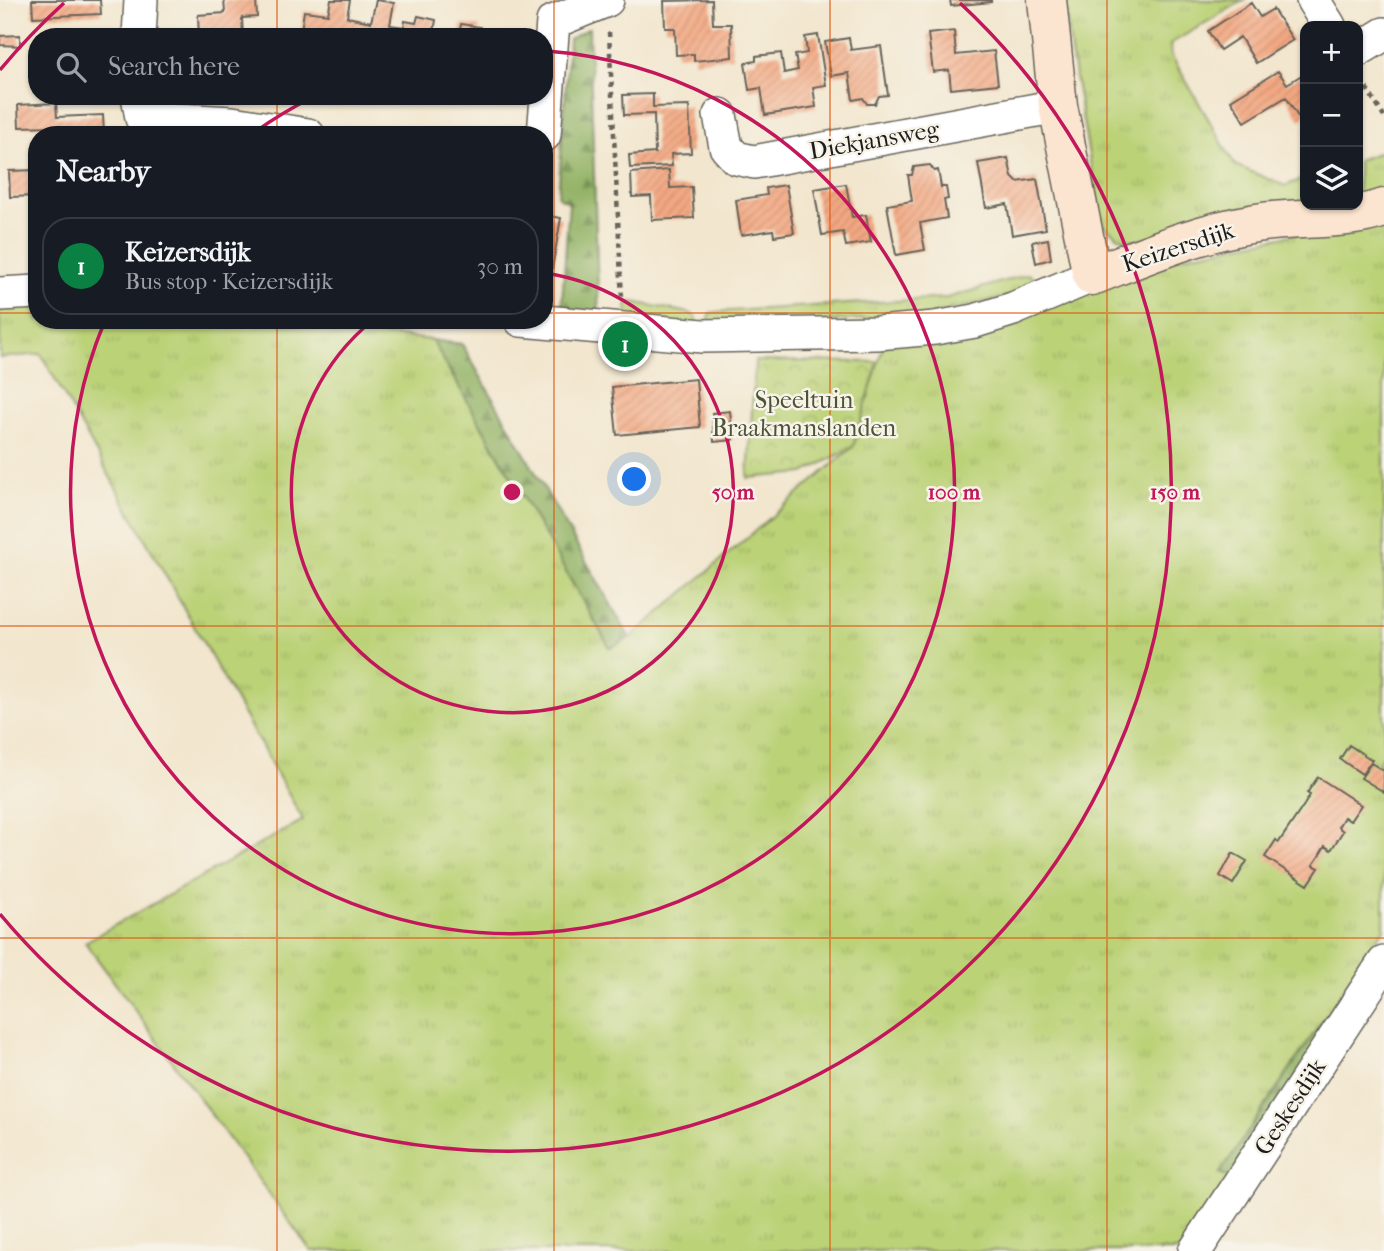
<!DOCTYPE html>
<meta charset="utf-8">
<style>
:root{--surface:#171b24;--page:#20242c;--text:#f1f3f6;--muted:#9ea1a6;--line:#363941;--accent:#0b8043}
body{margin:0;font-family:"IM FELL French Canon",serif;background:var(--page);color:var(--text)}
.controls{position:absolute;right:21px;top:21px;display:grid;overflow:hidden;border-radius:14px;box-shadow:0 2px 5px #0004}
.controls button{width:63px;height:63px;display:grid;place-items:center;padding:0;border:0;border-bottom:2px solid var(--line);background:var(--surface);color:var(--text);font:35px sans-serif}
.you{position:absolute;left:635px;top:480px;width:24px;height:24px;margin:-18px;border:5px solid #fff;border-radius:50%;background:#1a73e8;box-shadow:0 0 0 10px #1a73e833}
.badge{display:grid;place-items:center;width:46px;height:46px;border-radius:50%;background:var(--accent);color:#fff;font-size:23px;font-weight:700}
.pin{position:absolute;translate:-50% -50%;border:4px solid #fff;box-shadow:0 2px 7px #0006}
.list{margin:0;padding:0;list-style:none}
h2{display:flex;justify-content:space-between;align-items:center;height:91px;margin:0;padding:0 28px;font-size:30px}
h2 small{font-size:23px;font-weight:400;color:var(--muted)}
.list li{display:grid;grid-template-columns:46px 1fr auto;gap:21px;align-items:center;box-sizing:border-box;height:98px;margin:0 14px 14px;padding:0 14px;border:2px solid var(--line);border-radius:28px}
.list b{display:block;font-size:26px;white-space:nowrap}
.list p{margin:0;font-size:23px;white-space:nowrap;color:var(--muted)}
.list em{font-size:23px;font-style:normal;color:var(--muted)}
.icon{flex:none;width:38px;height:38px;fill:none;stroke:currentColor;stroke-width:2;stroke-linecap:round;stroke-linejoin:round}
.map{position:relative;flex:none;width:1384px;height:1251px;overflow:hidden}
.search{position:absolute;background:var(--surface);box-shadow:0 2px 5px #0004;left:28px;top:28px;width:525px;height:77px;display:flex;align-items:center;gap:18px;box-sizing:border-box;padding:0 24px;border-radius:28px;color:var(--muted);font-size:26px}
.panel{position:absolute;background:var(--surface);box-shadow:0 2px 5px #0004;left:28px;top:126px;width:525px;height:203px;border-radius:28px}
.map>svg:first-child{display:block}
.grass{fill:url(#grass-tufts);stroke:#6c774a;stroke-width:2}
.forest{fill:url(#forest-firs);stroke:#586842;stroke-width:2}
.park{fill:url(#park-crowns);stroke:#6c774a;stroke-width:2}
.building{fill:url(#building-hatch)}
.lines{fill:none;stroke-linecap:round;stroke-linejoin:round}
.street-casing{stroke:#67635a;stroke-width:36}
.secondary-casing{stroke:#67635a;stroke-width:41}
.path{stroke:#67635a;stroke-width:4.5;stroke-dasharray:5 5;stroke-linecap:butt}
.street{stroke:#fff;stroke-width:33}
.secondary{stroke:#fce5d0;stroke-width:38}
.grid{fill:none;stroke:#de560d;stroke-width:2;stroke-opacity:0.55}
.ring{fill:none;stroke:#c2185b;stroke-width:3.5}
.labels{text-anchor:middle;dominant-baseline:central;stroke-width:5;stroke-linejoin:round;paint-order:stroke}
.street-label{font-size:24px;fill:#1c1c1c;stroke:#f7f3e8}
.park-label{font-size:24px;fill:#4c5337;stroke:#f7f3e8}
.centre{fill:#c2185b;stroke:#f7f3e8;stroke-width:3.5}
.ring-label{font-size:21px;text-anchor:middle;font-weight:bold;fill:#c2185b;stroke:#f7f3e8;stroke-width:5;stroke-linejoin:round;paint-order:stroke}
</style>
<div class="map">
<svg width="1384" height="1251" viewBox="0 0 1384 1251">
<defs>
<pattern id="grass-tufts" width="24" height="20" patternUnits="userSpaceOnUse" patternTransform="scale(1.75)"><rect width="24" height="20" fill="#bbd277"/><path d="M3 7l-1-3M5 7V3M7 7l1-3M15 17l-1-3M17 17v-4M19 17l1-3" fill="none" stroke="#a0b466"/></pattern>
<pattern id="forest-firs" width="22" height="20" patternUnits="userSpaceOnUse" patternTransform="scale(1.75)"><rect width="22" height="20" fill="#94b468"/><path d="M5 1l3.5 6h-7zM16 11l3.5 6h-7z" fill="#789255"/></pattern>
<pattern id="park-crowns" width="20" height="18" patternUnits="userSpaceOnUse" patternTransform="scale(1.75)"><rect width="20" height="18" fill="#bbd277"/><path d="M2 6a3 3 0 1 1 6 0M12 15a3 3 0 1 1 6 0" fill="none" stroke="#a0b466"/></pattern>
<pattern id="building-hatch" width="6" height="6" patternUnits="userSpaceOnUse" patternTransform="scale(1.75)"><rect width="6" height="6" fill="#f3a882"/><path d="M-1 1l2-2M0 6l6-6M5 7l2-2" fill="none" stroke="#d09070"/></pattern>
</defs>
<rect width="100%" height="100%" fill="#f7f3e8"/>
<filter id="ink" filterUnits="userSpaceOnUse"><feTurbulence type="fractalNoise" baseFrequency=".0143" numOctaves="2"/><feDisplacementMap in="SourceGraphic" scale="14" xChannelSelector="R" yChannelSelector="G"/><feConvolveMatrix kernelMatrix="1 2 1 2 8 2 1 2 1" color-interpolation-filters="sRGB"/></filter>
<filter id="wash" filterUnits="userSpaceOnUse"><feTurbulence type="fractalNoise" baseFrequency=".00686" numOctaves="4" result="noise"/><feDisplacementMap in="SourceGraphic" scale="28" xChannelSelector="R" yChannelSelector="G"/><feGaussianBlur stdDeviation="1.57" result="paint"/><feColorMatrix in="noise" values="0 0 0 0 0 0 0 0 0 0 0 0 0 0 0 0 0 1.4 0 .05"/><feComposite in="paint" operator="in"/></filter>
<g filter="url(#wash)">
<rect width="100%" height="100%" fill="#f2e6ce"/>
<path class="grass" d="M 1066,0 L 1244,0 L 1170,44 L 1171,55 L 1235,165 L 1285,186 L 1305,178 L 1305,204 L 1134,241 L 1120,238 L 1101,223 L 1071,53 Z
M 1384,151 L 1384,194 L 1358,199 L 1358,160 Z
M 1384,217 L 1384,753 L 1378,763 L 1384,768 L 1384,929 L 1220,1173 L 1233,1179 L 1186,1251 L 311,1251 L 85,942 L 303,820 L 41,354 L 0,358 L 0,304 L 37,301 L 37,320 L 259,320 L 432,340 L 610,648 L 630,638 L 853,447 L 885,340 L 1147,263 Z
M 1028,274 L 1038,280 L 1040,289 L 924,316 L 710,327 L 709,314 L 714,312 L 947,298 Z
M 633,302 L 690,313 L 696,317 L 696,327 L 627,323 L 627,303 Z"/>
<path class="forest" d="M 589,28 L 599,319 L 561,315 L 569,202 L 558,197 L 569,39 Z
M 432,340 L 462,344 L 630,638 L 610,648 Z
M 1344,989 L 1352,997 L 1233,1179 L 1220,1173 Z"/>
<path class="park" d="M 755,361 L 878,362 L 853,447 L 804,473 L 748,478 Z"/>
<g id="blocks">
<path class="building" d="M 32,0 L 100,0 L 101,14 L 33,17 Z
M 224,0 L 256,0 L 257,17 L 242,18 L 243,37 L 199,37 L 198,15 L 225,13 Z
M 331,0 L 350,0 L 347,17 L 371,22 L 376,0 L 394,3 L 390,25 L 404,27 L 405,21 L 416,23 L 418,16 L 436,20 L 433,37 L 300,37 L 304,11 L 328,14 Z
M 712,0 L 713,24 L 731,24 L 732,57 L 694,61 L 694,54 L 676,55 L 675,28 L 665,28 L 664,1 Z
M 950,0 L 991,0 L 991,2 L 951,6 Z
M 1251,3 L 1260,17 L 1273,9 L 1293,40 L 1256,63 L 1240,37 L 1220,50 L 1208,31 Z
M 461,24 L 480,27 L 478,37 L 459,37 Z
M 954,31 L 956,55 L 994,51 L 998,84 L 951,89 L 949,70 L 933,72 L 928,34 Z
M 73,33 L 73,37 L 44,37 L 44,35 Z
M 20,35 L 20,46 L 0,45 L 0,36 Z
M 818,35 L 826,85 L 813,87 L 816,107 L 765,115 L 761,88 L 749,90 L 745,63 L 756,61 L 756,56 L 781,53 L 784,73 L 798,70 L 795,55 L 807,53 L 805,37 Z
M 849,38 L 851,50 L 881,46 L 888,95 L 879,96 L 875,104 L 867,104 L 863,98 L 853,100 L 849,73 L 831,76 L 825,42 Z
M 1278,71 L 1287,84 L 1305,73 L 1305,117 L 1300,120 L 1286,97 L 1245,122 L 1231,100 Z
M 653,94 L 653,107 L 689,106 L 691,153 L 671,154 L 672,166 L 630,168 L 629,155 L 655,153 L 654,114 L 624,115 L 623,95 Z
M 56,103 L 57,117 L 103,115 L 104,135 L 53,135 L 53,126 L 19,127 L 18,105 Z
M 1008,158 L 1012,177 L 1017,182 L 1037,179 L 1046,229 L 1012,235 L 1007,204 L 986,208 L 978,163 Z
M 930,165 L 934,171 L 938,170 L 941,187 L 946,187 L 948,199 L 944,200 L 947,218 L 920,223 L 925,250 L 896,255 L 887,205 L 912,201 L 908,175 L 912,175 L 914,167 Z
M 37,170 L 37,196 L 10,197 L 9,171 Z
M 669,170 L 670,188 L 692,187 L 694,218 L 652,220 L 651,196 L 632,197 L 631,173 Z
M 846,184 L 852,217 L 866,215 L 871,242 L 846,246 L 843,232 L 822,235 L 814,189 Z
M 786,185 L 794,233 L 774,236 L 773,230 L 741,235 L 736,200 L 767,195 L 766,188 Z
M 544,215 L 561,218 L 552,269 L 544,268 Z
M 1048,239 L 1051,259 L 1036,263 L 1032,242 Z
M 696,379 L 700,427 L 617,435 L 612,387 Z
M 730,411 L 733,440 L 714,442 L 712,413 Z
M 1349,745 L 1372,760 L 1362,774 L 1340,759 Z
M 1371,763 L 1384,771 L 1384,792 L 1361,778 Z
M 1318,777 L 1361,805 L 1350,821 L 1344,817 L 1338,827 L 1343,831 L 1331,850 L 1325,846 L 1319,856 L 1313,865 L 1319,868 L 1308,885 L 1265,857 L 1276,840 L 1279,842 L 1304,805 L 1310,795 L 1307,793 Z
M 1233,853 L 1247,861 L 1233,884 L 1220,876 Z"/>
</g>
</g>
<g filter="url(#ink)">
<use href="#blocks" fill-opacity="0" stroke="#67635a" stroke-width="2"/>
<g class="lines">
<defs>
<path id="street" d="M 1313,0 L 1329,26
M 139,37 L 141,0
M 1358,50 L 1384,34
M 138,96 L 142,118 L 232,123 L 308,135
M 720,115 L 726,147 L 736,158 L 754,162 L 1058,106
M 544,135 L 553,22 L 607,0
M 0,294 L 37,292
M 521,320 L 703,336 L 877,333 L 935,328 L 975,321 L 1013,309 L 1092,276
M 1195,1251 L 1384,963"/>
<path id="secondary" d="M 1047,0 L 1058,106 L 1092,276 C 1146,255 1199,232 1256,223 C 1298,216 1344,222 1384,208"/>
</defs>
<use href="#street" class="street-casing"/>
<use href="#secondary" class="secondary-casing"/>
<path class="path" d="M 609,32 L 622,300
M 1361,79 L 1384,117"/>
<use href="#street" class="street"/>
<use href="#secondary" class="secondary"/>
</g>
</g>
<path class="grid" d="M 277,0 L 277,37M 554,0 L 554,1251M 830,0 L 830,1251M 1107,0 L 1107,1251M 277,96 L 277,135M 0,313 L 37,313M 544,313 L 1384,313M 277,320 L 277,1251M 0,626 L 1384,626M 0,938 L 1384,938"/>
<g class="ring">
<path d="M545 273A221 221 0 1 1 373 320"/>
<path d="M252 134A442 442 0 0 1 315 96M547 51A442 442 0 1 1 104 323"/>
<path d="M0 70A663 663 0 0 1 64 3M960 3A663 663 0 1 1 0 914"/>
</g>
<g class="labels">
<g class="street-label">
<text transform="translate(874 140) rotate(-10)">Diekjansweg</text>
<text transform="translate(1178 247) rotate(-18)">Keizersdijk</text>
<text transform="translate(1290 1107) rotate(-57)">Geskesdijk</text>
</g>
<g class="park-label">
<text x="804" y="400">Speeltuin<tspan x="804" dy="28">Braakmanslanden</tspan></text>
</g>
</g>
<circle cx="512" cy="492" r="10" class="centre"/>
<g class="ring-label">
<text x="733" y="499">50 m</text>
<text x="954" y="499">100 m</text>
<text x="1175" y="499">150 m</text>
</g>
</svg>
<div class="controls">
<button>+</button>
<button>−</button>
<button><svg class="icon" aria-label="layers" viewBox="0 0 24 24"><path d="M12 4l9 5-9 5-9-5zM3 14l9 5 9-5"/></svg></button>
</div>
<div class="you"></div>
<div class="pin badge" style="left:625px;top:344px">1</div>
<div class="search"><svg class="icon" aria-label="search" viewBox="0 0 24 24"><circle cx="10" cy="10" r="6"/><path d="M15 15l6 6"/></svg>Search here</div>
<section class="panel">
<h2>Nearby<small></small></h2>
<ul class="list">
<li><span class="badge">1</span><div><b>Keizersdijk</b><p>Bus stop · Keizersdijk</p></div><em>30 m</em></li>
</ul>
</section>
</div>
